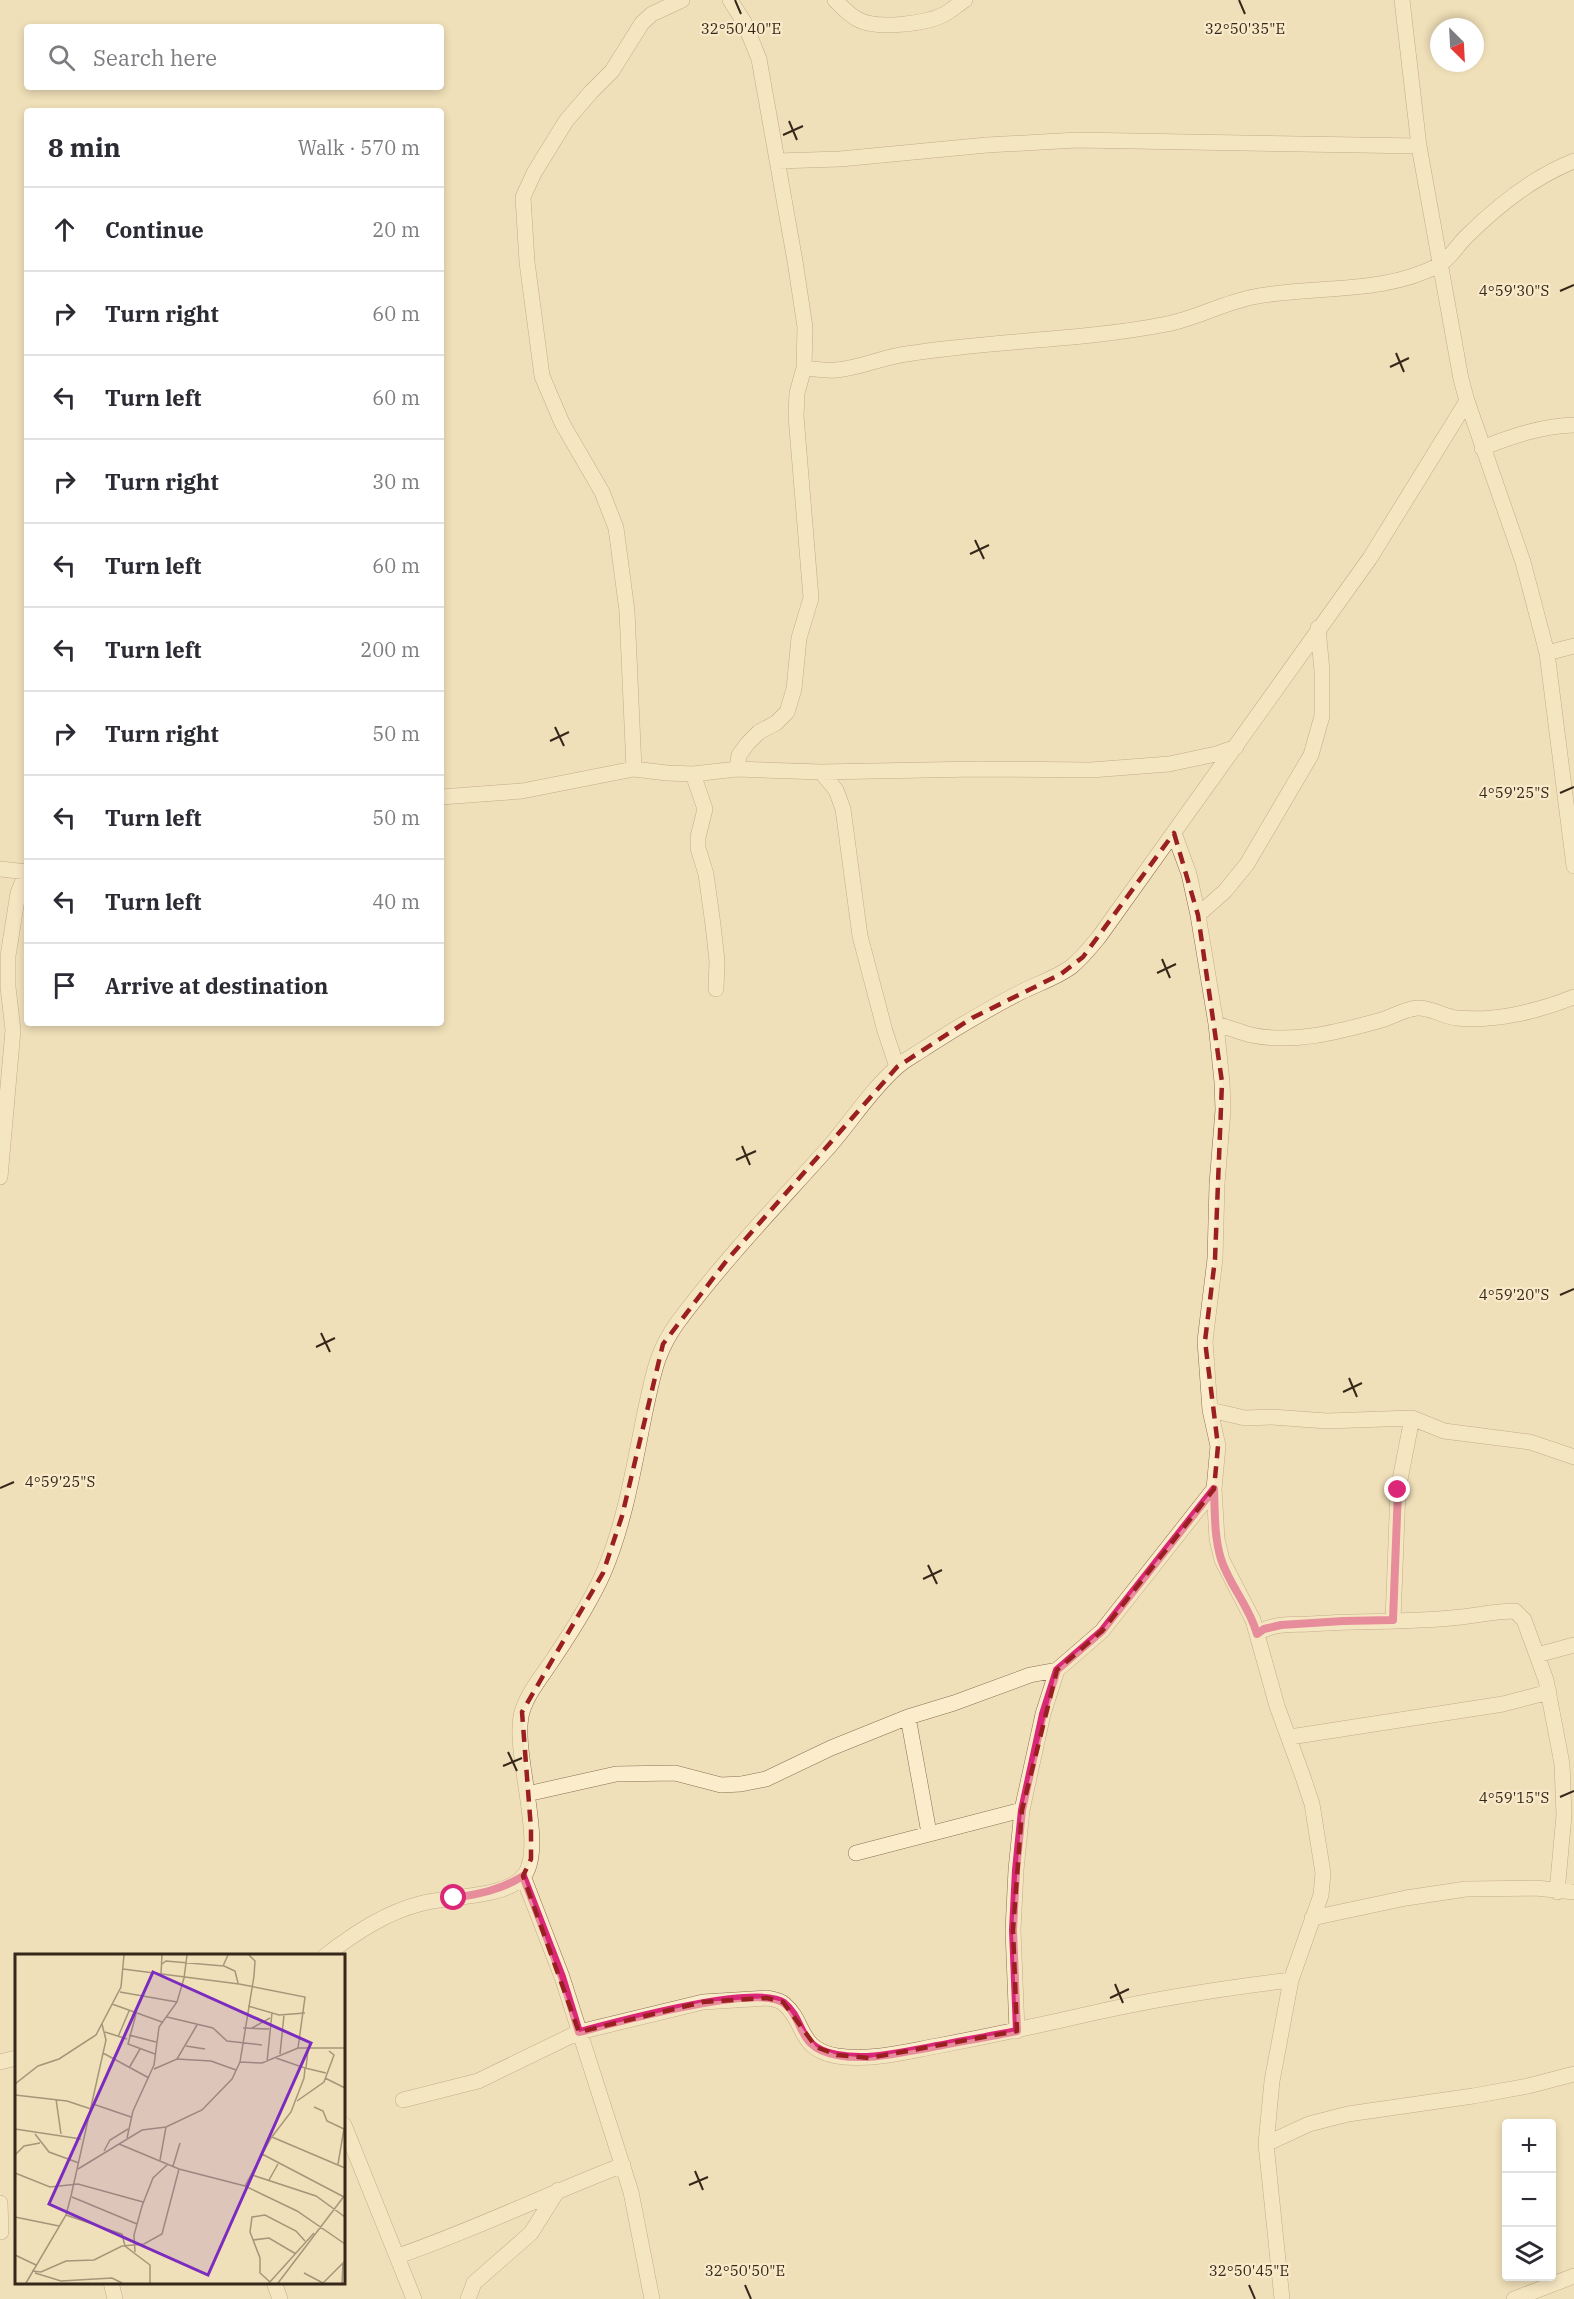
<!DOCTYPE html>
<meta charset="utf-8">
<style>
:root{--surface:#fff;--page:#f7f7f7;--text:#2b2b33;--muted:#7c7c81;--line:#e1e1e2}
body{margin:0;font-family:"IBM Plex Serif",serif;background:var(--page);color:var(--text)}
.controls{position:absolute;right:18px;bottom:18px;display:grid;overflow:hidden;border-radius:6px;box-shadow:0 3px 9px #0003}
.controls button{width:54px;height:54px;display:grid;place-items:center;padding:0;border:0;border-bottom:2px solid var(--line);background:var(--surface);color:var(--text);font:30px sans-serif}
.compass{position:absolute;left:1430px;top:18px;width:54px;height:54px;border-radius:50%;background:var(--surface);box-shadow:0 3px 9px #0003;rotate:156deg}
.stop{position:absolute;width:18px;height:18px;margin:-14px;border:4px solid #db2777;border-radius:50%;background:#fff}
.stop.end{background:#db2777;border-color:#fff;box-shadow:0 2px 6px #0008}
.list{margin:0;padding:0;list-style:none}
h2{display:flex;justify-content:space-between;align-items:center;height:78px;margin:0;padding:0 24px;font-size:26px}
h2 small{font-size:20px;font-weight:400;color:var(--muted)}
.list li{display:grid;grid-template-columns:39px 1fr auto;gap:18px;align-items:center;box-sizing:border-box;height:84px;padding:0 24px;border-top:2px solid var(--line)}
.list b{display:block;font-size:22px;white-space:nowrap}
.list em{font-size:20px;font-style:normal;color:var(--muted)}
.icon{flex:none;width:33px;height:33px;fill:none;stroke:currentColor;stroke-width:2;stroke-linecap:round;stroke-linejoin:round}
.map{position:relative;flex:none;width:1574px;height:2299px;overflow:hidden}
.search{position:absolute;background:var(--surface);box-shadow:0 3px 9px #0003;left:24px;top:24px;width:420px;height:66px;display:flex;align-items:center;gap:15px;box-sizing:border-box;padding:0 21px;border-radius:6px;color:var(--muted);font-size:22px}
.panel{position:absolute;background:var(--surface);box-shadow:0 3px 9px #0003;left:24px;top:108px;width:420px;height:918px;border-radius:6px}
.map>svg:first-child{display:block}
.lines{fill:none;stroke-linecap:round;stroke-linejoin:round}
.street-casing{stroke:#886f53;stroke-width:16}
.street{stroke:#fbedcc;stroke-width:15}
.route{stroke:#db2777;stroke-width:8}
.marked{fill:none;stroke:#9a1f20;stroke-width:4.5;stroke-dasharray:12 8;stroke-linejoin:round}
.ticks{fill:none;stroke:#352719;stroke-width:2}
.inset-road{fill:none;stroke:#a59679;stroke-width:1.5}
.view{fill:#7b2cbf;fill-opacity:0.15;stroke:#7b2cbf;stroke-width:3}
.inset-edge{fill:none;stroke:#352719;stroke-width:3}
.ticks-label{font-size:15px;text-anchor:middle;fill:#352719;stroke:#f8eac9;stroke-width:4.5;stroke-linejoin:round;paint-order:stroke}
</style>
<div class="map">
<svg width="1574" height="2299" viewBox="0 0 1574 2299">
<rect width="100%" height="100%" fill="#f0e0b9"/>
<g class="lines">
<defs>
<path id="street" d="M 730,0 L 744,22 L 759,59 L 795,261 L 805,327 L 804,368 L 797,393 L 796,416 L 811,598 L 799,638 L 794,689 L 787,712 L 776,723 L 759,732 L 748,743 L 739,755 L 737,769
M 835,0 C 842,7 848,14 857,19 C 876,30 926,24 945,14 C 952,10 958,4 965,0
M 1402,0 L 1419,146 L 1461,379 L 1467,401 L 1523,562 L 1547,653 L 1574,866
M 777,161 L 840,159 L 987,145 L 1077,140 L 1419,146
M 804,368 C 815,369 826,371 836,370 C 860,368 883,357 906,354 C 993,340 1081,341 1167,324 C 1197,318 1223,303 1253,297 C 1314,285 1383,295 1439,265 C 1450,259 1458,244 1467,236 C 1498,205 1534,177 1574,161
M 1482,448 C 1512,436 1542,426 1574,425
M 1547,653 L 1574,646
M 634,769 L 627,611 L 616,528 L 602,492 L 562,423 L 542,376 L 527,262 L 523,197 L 534,173 L 566,121 L 591,92 L 612,71 L 642,23 L 652,14 L 682,0
M 821,772 L 836,790 L 843,809 L 860,936 L 885,1031 L 897,1067
M 693,774 L 705,809 L 698,837 L 698,848 L 706,874 L 713,925 L 717,961 L 716,989
M 441,797 L 522,791 L 634,769 L 667,773 L 693,774 L 737,769 L 821,772 L 977,769 L 1091,770 L 1169,764 L 1216,754 L 1236,747
M 1174,833 L 1189,874 L 1198,915 L 1216,1024 L 1222,1082 L 1223,1110 L 1217,1184 L 1215,1259 L 1205,1341 L 1210,1410 L 1218,1446 L 1214,1489 L 1217,1539 L 1222,1560 L 1253,1620 L 1277,1706 L 1303,1777 L 1312,1804 L 1323,1873 L 1321,1895 L 1291,1980 L 1272,2081 L 1266,2144 L 1282,2299
M 0,869 L 27,872 L 18,893 L 8,956 L 8,987 L 13,1030 L 0,1177
M 1198,915 L 1225,891 L 1247,864 L 1311,755 L 1322,716 L 1322,671 L 1318,628
M 1216,1024 C 1228,1027 1240,1032 1251,1035 C 1294,1044 1337,1032 1378,1021 C 1391,1018 1404,1009 1417,1008 C 1431,1007 1444,1017 1457,1018 C 1495,1022 1539,1011 1574,997
M 1210,1410 L 1245,1418 L 1272,1417 L 1327,1421 L 1412,1418 L 1444,1431 L 1530,1442 L 1574,1457
M 1393,1620 L 1398,1490 L 1412,1418
M 1257,1634 C 1271,1623 1291,1625 1309,1624 C 1359,1620 1411,1623 1461,1617 C 1479,1615 1496,1611 1515,1611 L 1524,1620 L 1546,1680 L 1562,1764 L 1564,1815 L 1557,1892
M 1537,1655 L 1574,1645
M 908,1717 L 929,1833
M 1290,1737 L 1503,1704 L 1549,1692
M 527,1794 L 616,1774 L 675,1773 L 721,1785 L 741,1784 L 766,1779 L 831,1748 L 908,1717 L 954,1703 L 1030,1675 L 1057,1670 L 1102,1631 L 1214,1489
M 856,1853 L 1022,1810
M 523,1876 L 562,1977 L 631,2192 L 652,2299
M 1312,1918 L 1406,1898 L 1466,1889 L 1536,1888 L 1574,1892
M 325,1956 C 355,1933 386,1912 423,1903 C 450,1896 503,1898 523,1877 C 548,1848 511,1751 522,1712 C 528,1692 543,1675 554,1658 C 572,1631 590,1603 603,1574 C 625,1523 634,1466 645,1412 C 653,1376 656,1352 678,1322 C 724,1260 777,1205 828,1148 C 851,1122 870,1091 896,1068 C 904,1060 915,1055 925,1048 C 956,1028 988,1009 1021,992 C 1037,984 1056,978 1071,967 C 1082,958 1090,948 1099,937 L 1370,558 L 1467,401
M 1017,2031 L 1013,1930 L 1016,1870 L 1022,1810 L 1043,1714 L 1057,1670
M 0,2062 L 16,2058
M 403,2100 L 478,2081 L 579,2032 L 703,2002 L 767,1998 C 773,1999 780,2000 784,2004 C 806,2022 797,2049 837,2056 C 871,2061 904,2052 937,2046 C 989,2036 1041,2025 1093,2013 C 1159,1998 1224,1988 1291,1980
M 344,2125 L 414,2299
M 1266,2144 L 1309,2124 L 1348,2114 L 1473,2096 L 1528,2086 L 1574,2074
M 0,2203 L 1,2232
M 398,2256 C 474,2230 547,2194 623,2165
M 111,2282 L 115,2299
M 274,2282 L 280,2299
M 468,2299 L 474,2283 L 531,2233 L 558,2190
M 1514,2299 L 1574,2276"/>
</defs>
<use href="#street" class="street-casing"/>
<use href="#street" class="street"/>
</g>
<g class="lines">
<path class="route" d="M 454,1898 C 479,1894 501,1890 523,1876 L 562,1977 L 579,2032 C 614,2023 757,1983 784,2003 C 806,2021 796,2048 837,2055 C 868,2061 897,2053 927,2048 C 957,2042 987,2037 1017,2031 L 1013,1930 L 1016,1870 L 1022,1810 L 1043,1714 L 1057,1670 L 1102,1631 L 1214,1489 C 1215,1512 1214,1536 1221,1559 C 1229,1585 1249,1605 1257,1634 L 1264,1629 L 1281,1625 L 1343,1621 L 1393,1620 L 1398,1490"/>
</g>
<path d="M0 0H1574V2299H0ZM 1174,833 L 1198,915 L 1222,1082 L 1215,1259 L 1205,1341 L 1218,1446 L 1214,1489 L 1102,1631 L 1057,1670 L 1022,1810 L 1013,1930 L 1017,2031 L 869,2058 L 837,2055 L 816,2047 L 783,2002 L 767,1998 L 703,2002 L 579,2032 L 523,1876 L 531,1859 L 531,1829 L 522,1712 L 603,1573 L 622,1516 L 663,1344 L 727,1260 L 897,1067 L 972,1018 L 1061,974 L 1083,957 Z" fill="#f0e0b9" fill-opacity=".55" fill-rule="evenodd"/>
<path class="marked" d="M 1174,833 L 1198,915 L 1222,1082 L 1215,1259 L 1205,1341 L 1218,1446 L 1214,1489 L 1102,1631 L 1057,1670 L 1022,1810 L 1013,1930 L 1017,2031 L 869,2058 L 837,2055 L 816,2047 L 783,2002 L 767,1998 L 703,2002 L 579,2032 L 523,1876 L 531,1859 L 531,1829 L 522,1712 L 603,1573 L 622,1516 L 663,1344 L 727,1260 L 897,1067 L 972,1018 L 1061,974 L 1083,957 Z"/>
<path class="ticks" d="M 735,0 L 741,14M 1239,0 L 1245,14M 789,121 L 797,140M 783,135 L 803,126M 1560,291 L 1574,285M 1396,353 L 1404,372M 1390,367 L 1409,358M 975,540 L 984,559M 970,554 L 989,545M 555,727 L 564,746M 550,741 L 569,732M 1560,793 L 1574,787M 1162,959 L 1170,978M 1157,973 L 1176,964M 742,1146 L 750,1165M 736,1160 L 756,1151M 1560,1295 L 1574,1289M 321,1333 L 330,1352M 316,1347 L 335,1338M 1349,1378 L 1357,1397M 1343,1392 L 1362,1383M 0,1488 L 14,1482M 928,1565 L 937,1584M 923,1579 L 942,1570M 508,1752 L 517,1771M 503,1766 L 522,1758M 1560,1797 L 1574,1791M 1115,1984 L 1123,2003M 1110,1998 L 1129,1989M 695,2171 L 703,2190M 689,2185 L 708,2177M 745,2285 L 751,2299M 1249,2285 L 1255,2299"/>
<g transform="translate(15 1954)">
<rect width="330" height="330" fill="#f0e0b9"/>
<path class="inset-road" d="M 147,10 L 151,7 L 208,12 L 213,1M 209,12 L 220,17 L 223,29M 108,15 L 224,30 L 290,43 L 283,94M 146,20 L 147,1M 105,38 L 162,48M 97,50 L 147,68M 233,52 L 264,61 L 290,59M 121,60 L 113,90 L 140,100M 152,63 L 198,74 L 212,87 L 247,91M 228,74 L 254,75M 237,74 L 255,64M 90,78 L 112,85M 114,81 L 141,88M 103,83 L 114,57M 171,92 L 190,95M 88,99 L 134,124M 265,100 L 269,61M 162,105 L 182,71M 225,108 L 239,22 L 240,7 L 234,1M 252,108 L 257,59M 114,114 L 125,95M 290,114 L 311,119M 291,114 L 293,96M 139,115 L 162,105 L 196,107 L 221,116M 310,124 L 330,134M 0,130 L 23,112 L 44,105 L 81,81 L 106,33 L 109,1M 0,141 L 52,147 L 76,155M 41,145 L 46,180M 282,147 L 309,128 L 319,101 L 314,97M 78,150 L 116,163M 299,153 L 308,157 L 312,167 L 329,175 L 323,210M 0,175 L 66,185M 20,180 L 34,198 L 64,209M 257,183 L 330,214M 112,184 L 118,157 L 139,111 L 144,73 L 162,48 L 169,24 L 172,1M 104,190 L 164,215 L 230,232 L 282,257 L 330,290M 89,197 L 95,186 L 113,175M 247,200 L 329,243M 0,201 L 9,192 L 25,189M 145,206 L 151,173M 158,212 L 165,189M 63,215 L 127,176 L 151,173 L 187,156 L 217,125 L 225,108 L 247,109 L 283,94 L 330,94M 0,219 L 35,233 L 63,230 L 128,248M 237,221 L 301,242 L 330,263M 254,226 L 263,210M 230,232 L 256,184 L 276,158 L 289,124 L 290,114 L 261,104M 57,243 L 122,270M 51,261 L 107,280 L 110,292 L 135,311 L 135,329M 0,263 L 44,272M 238,286 L 254,284 L 281,300M 120,298 L 119,281 L 127,252 L 138,224 L 153,210M 0,301 L 21,311M 17,317 L 26,318 L 51,307 L 79,306 L 107,292 L 129,290 L 147,280 L 164,215M 20,319 L 46,327 L 97,324 L 107,329M 289,319 L 308,329M 255,328 L 245,319 L 245,304 L 235,278 L 237,263 L 250,261 L 281,277 L 290,287M 11,329 L 51,261 L 56,242 L 91,86 L 87,70M 254,329 L 299,279M 263,329 L 330,241M 308,329 L 330,307M 327,329 L 328,310"/>
<path class="view" d="M 138,18 L 296,89 L 193,321 L 34,250 Z"/>
<rect width="330" height="330" class="inset-edge"/>
</g>
<g class="ticks-label">
<text x="741" y="34">32°50'40"E</text>
<text x="1245" y="34">32°50'35"E</text>
<text x="1514" y="296">4°59'30"S</text>
<text x="1514" y="798">4°59'25"S</text>
<text x="1514" y="1300">4°59'20"S</text>
<text x="60" y="1487">4°59'25"S</text>
<text x="1514" y="1803">4°59'15"S</text>
<text x="745" y="2276">32°50'50"E</text>
<text x="1249" y="2276">32°50'45"E</text>
</g>
</svg>
<div class="controls">
<button>+</button>
<button>−</button>
<button><svg class="icon" aria-label="layers" viewBox="0 0 24 24"><path d="M12 4l9 5-9 5-9-5zM3 14l9 5 9-5"/></svg></button>
</div>
<svg class="compass" viewBox="-18 -18 36 36"><path d="M0-13l5 13h-10z" fill="#e53935"/><path d="M0 13l5-13h-10z" fill="#7c7c81"/></svg>
<div class="stop" style="left:454px;top:1898px"></div>
<div class="stop end" style="left:1398px;top:1490px"></div>
<div class="search"><svg class="icon" aria-label="search" viewBox="0 0 24 24"><circle cx="10" cy="10" r="6"/><path d="M15 15l6 6"/></svg>Search here</div>
<section class="panel">
<h2>8 min<small>Walk · 570 m</small></h2>
<ul class="list">
<li><svg class="icon" aria-label="ahead" viewBox="0 0 24 24"><path d="M12 20V5M6 11l6-6 6 6"/></svg><div><b>Continue</b></div><em>20 m</em></li>
<li><svg class="icon" aria-label="right" viewBox="0 0 24 24"><path d="M7 20v-9h11M14 6l5 5-5 5"/></svg><div><b>Turn right</b></div><em>60 m</em></li>
<li><svg class="icon" aria-label="left" viewBox="0 0 24 24"><path d="M17 20v-9H6M10 6l-5 5 5 5"/></svg><div><b>Turn left</b></div><em>60 m</em></li>
<li><svg class="icon" aria-label="right" viewBox="0 0 24 24"><path d="M7 20v-9h11M14 6l5 5-5 5"/></svg><div><b>Turn right</b></div><em>30 m</em></li>
<li><svg class="icon" aria-label="left" viewBox="0 0 24 24"><path d="M17 20v-9H6M10 6l-5 5 5 5"/></svg><div><b>Turn left</b></div><em>60 m</em></li>
<li><svg class="icon" aria-label="left" viewBox="0 0 24 24"><path d="M17 20v-9H6M10 6l-5 5 5 5"/></svg><div><b>Turn left</b></div><em>200 m</em></li>
<li><svg class="icon" aria-label="right" viewBox="0 0 24 24"><path d="M7 20v-9h11M14 6l5 5-5 5"/></svg><div><b>Turn right</b></div><em>50 m</em></li>
<li><svg class="icon" aria-label="left" viewBox="0 0 24 24"><path d="M17 20v-9H6M10 6l-5 5 5 5"/></svg><div><b>Turn left</b></div><em>50 m</em></li>
<li><svg class="icon" aria-label="left" viewBox="0 0 24 24"><path d="M17 20v-9H6M10 6l-5 5 5 5"/></svg><div><b>Turn left</b></div><em>40 m</em></li>
<li><svg class="icon" aria-label="arrive" viewBox="0 0 24 24"><path d="M6 21V4h12l-3 4 3 4H6"/></svg><div><b>Arrive at destination</b></div></li>
</ul>
</section>
</div>
